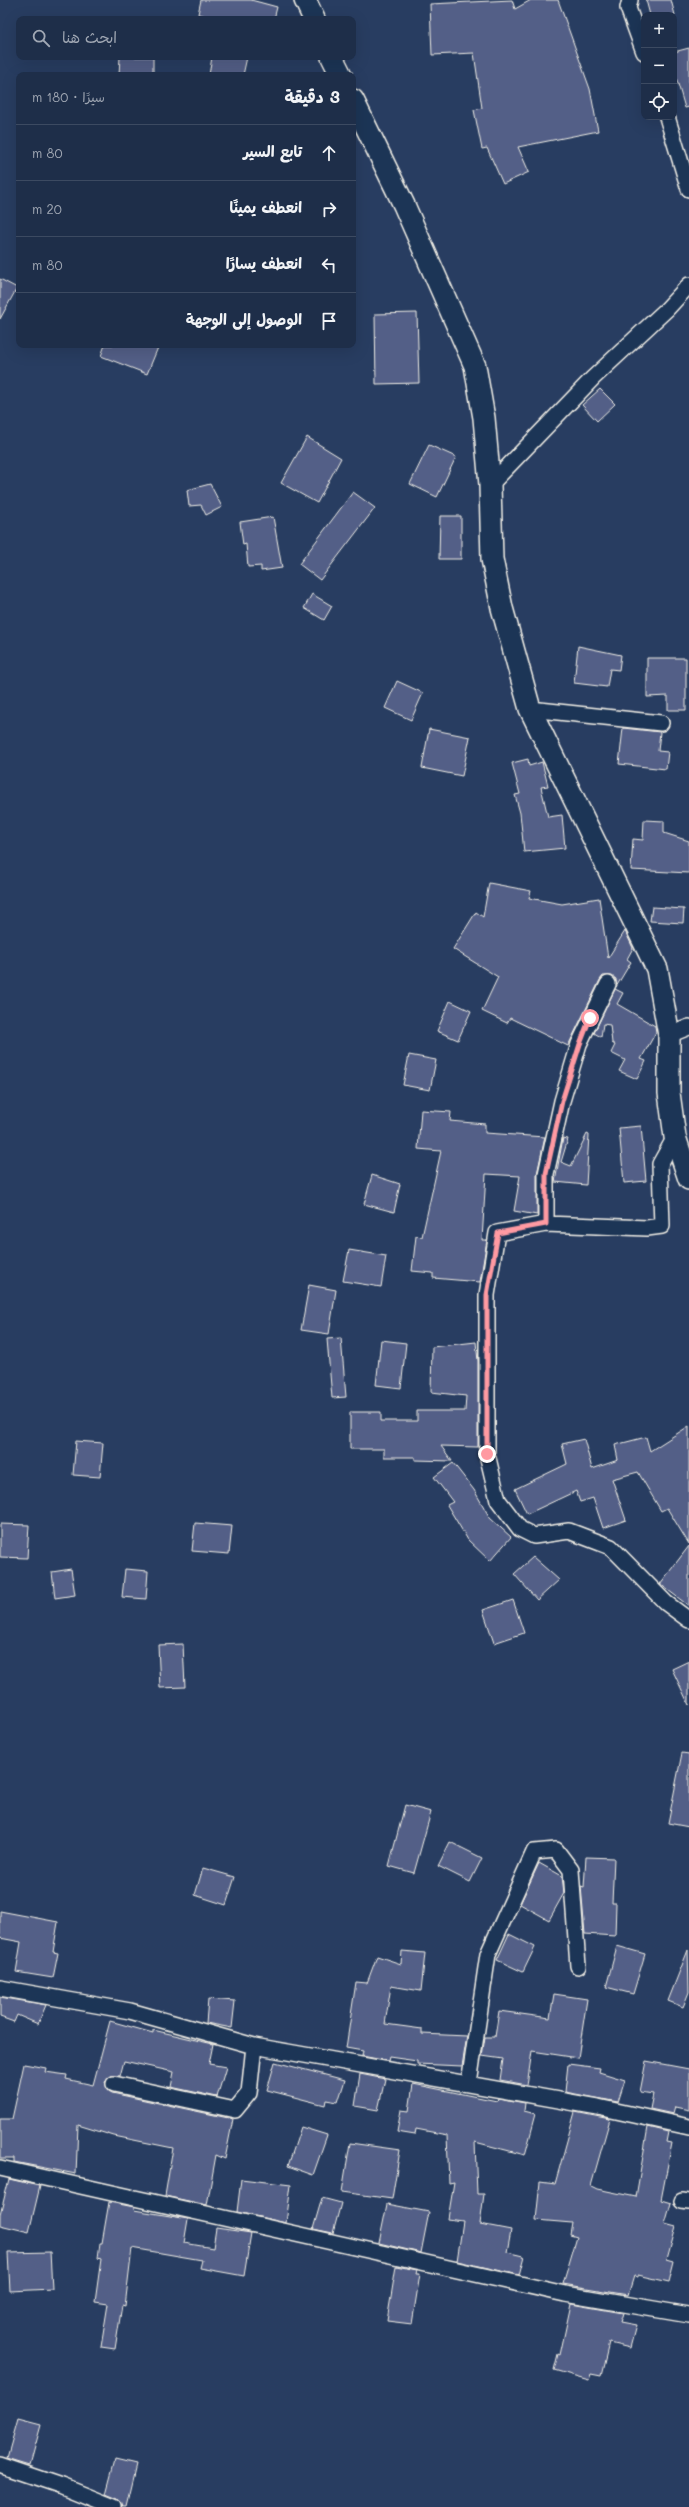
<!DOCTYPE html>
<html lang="ar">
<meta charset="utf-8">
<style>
:root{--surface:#1e2e49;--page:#2b3a53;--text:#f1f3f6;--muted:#a1a8b4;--line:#3c4a61}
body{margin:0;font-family:Mali,"Playpen Sans Arabic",sans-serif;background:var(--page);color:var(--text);direction:rtl}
.controls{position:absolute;right:12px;top:12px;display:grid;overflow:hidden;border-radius:8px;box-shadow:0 4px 16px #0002}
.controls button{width:36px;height:36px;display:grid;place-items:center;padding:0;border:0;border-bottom:1px solid var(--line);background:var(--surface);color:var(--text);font:20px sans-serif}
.stop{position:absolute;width:12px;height:12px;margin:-9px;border:3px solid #ff9aa2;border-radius:50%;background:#fff}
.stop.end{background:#ff9aa2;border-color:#fff;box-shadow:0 1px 4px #0008}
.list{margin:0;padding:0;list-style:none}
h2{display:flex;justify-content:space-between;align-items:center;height:52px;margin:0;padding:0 16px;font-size:17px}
h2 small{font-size:13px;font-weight:400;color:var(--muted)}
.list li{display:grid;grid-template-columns:26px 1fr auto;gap:12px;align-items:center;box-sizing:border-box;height:56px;padding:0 16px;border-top:1px solid var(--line)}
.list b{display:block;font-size:15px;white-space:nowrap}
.list em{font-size:13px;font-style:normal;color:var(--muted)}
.icon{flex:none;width:22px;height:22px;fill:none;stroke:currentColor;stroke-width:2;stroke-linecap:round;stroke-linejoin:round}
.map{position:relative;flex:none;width:689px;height:2507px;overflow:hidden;direction:ltr}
.search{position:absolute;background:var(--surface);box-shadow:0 4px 16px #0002;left:16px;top:16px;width:340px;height:44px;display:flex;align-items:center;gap:10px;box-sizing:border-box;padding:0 14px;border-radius:8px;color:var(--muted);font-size:15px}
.panel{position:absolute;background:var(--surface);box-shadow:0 4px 16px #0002;left:16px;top:72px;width:340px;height:276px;border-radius:8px;direction:rtl}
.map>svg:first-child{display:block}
.building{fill:#525f87;stroke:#f4f1e8}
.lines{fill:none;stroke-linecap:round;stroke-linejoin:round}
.street-casing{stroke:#f4f1e8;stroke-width:18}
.secondary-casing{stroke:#f4f1e8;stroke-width:24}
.street{stroke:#1d3557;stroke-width:15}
.secondary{stroke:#1d3557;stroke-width:21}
.route{stroke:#ff9aa2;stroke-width:5}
</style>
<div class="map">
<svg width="689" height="2507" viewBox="0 0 689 2507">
<rect width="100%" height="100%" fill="#283d61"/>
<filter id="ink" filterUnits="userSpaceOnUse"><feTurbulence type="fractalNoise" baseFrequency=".025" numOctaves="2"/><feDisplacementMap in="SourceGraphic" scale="8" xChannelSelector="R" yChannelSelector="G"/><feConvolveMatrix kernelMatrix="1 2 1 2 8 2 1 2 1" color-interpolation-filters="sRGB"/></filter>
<g filter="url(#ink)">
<path class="building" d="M 201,0 L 251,0 L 277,7 L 274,19 L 220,19 L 198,14 Z
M 512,0 L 515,9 L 531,0 L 558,0 L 590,89 L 598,131 L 518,147 L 529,172 L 503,184 L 487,148 L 482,149 L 474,110 L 482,108 L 474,53 L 432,55 L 430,4 Z
M 646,0 L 671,0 L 675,15 L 650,15 Z
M 689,48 L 689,107 L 685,108 L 674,70 L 674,52 Z
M 120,57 L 153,57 L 153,75 L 119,75 Z
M 212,57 L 247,57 L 243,75 L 209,75 Z
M 0,279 L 17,288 L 0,319 Z
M 417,313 L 419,383 L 376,384 L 375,314 Z
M 105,345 L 159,345 L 147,374 L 101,356 Z
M 600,389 L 615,404 L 597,421 L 582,405 Z
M 307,437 L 341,458 L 317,503 L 281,483 Z
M 429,445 L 456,457 L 437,497 L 410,484 Z
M 210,484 L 222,507 L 206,515 L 201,505 L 189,506 L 187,490 Z
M 353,492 L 375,508 L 320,580 L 299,564 Z
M 440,516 L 461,516 L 461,559 L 439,559 Z
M 273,517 L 282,568 L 261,571 L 261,566 L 248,567 L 246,544 L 243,545 L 240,522 Z
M 312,594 L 332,606 L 324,620 L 304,608 Z
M 578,646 L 621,655 L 619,670 L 610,669 L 607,687 L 574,683 Z
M 647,658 L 686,658 L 686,710 L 668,710 L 668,696 L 647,697 Z
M 397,681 L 423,693 L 411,720 L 385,708 Z
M 623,728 L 660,732 L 658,751 L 668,752 L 666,769 L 619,764 Z
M 429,729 L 470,737 L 462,776 L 422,768 Z
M 528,759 L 529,766 L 542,762 L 548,786 L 541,787 L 548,817 L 562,815 L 565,848 L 524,852 L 520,813 L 515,795 L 520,794 L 512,763 Z
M 644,820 L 664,821 L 664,833 L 689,841 L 689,873 L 631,870 L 633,839 L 643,840 Z
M 489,883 L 531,891 L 529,898 L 562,904 L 599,898 L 608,958 L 625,931 L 633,948 L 627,959 L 631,962 L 616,987 L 616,979 L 612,976 L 603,976 L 600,980 L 568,1046 L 510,1018 L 507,1023 L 482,1011 L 498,977 L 453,949 L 476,912 L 483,917 Z
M 652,907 L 684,909 L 683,923 L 650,921 Z
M 615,989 L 623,993 L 617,1004 L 655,1026 L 656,1032 L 641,1059 L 646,1061 L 637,1079 L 619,1071 L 625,1060 L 611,1053 L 615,1045 L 612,1043 L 610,1025 L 603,1024 L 601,1037 L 594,1033 Z
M 450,1001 L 471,1011 L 458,1040 L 437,1031 Z
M 409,1055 L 436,1060 L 430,1090 L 403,1085 Z
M 421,1110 L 451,1112 L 450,1121 L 485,1124 L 485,1133 L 545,1137 L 537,1174 L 537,1215 L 514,1211 L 520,1176 L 486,1174 L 482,1240 L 487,1240 L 480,1282 L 433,1278 L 433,1273 L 412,1271 L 416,1236 L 422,1237 L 441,1151 L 418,1149 Z
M 641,1126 L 646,1181 L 624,1183 L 619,1128 Z
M 587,1134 L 589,1135 L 586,1185 L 555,1182 L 563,1138 L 568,1139 L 561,1162 L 571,1166 Z
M 372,1175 L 400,1184 L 394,1212 L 364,1204 Z
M 349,1250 L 386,1256 L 381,1287 L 343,1281 Z
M 309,1285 L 336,1290 L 329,1334 L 301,1330 Z
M 341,1338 L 346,1397 L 332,1398 L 327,1339 Z
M 381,1340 L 406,1343 L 401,1388 L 376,1385 Z
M 476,1342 L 478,1361 L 478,1447 L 441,1446 L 452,1461 L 415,1460 L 415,1457 L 384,1457 L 384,1449 L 350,1449 L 350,1412 L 381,1412 L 381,1421 L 417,1421 L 417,1411 L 465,1411 L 466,1396 L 431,1392 L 432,1347 Z
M 689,1426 L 689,1544 L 667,1508 L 661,1511 L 638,1472 L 612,1479 L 626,1520 L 603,1528 L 593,1498 L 580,1502 L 576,1491 L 527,1514 L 515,1489 L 567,1464 L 562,1444 L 584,1439 L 592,1469 L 618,1460 L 615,1445 L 646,1437 L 650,1451 Z
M 76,1441 L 103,1443 L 100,1477 L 73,1475 Z
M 453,1463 L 474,1490 L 490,1518 L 511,1537 L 490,1561 L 468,1540 L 447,1505 L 453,1502 L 434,1477 Z
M 195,1523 L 232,1526 L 229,1554 L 192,1551 Z
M 0,1524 L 29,1525 L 27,1558 L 0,1557 Z
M 689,1546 L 689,1606 L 660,1584 Z
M 533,1557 L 559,1580 L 537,1600 L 514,1574 Z
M 71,1569 L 75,1595 L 55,1598 L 52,1572 Z
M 125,1569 L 148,1571 L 146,1599 L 122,1597 Z
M 513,1600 L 524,1633 L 494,1643 L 483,1610 Z
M 183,1644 L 185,1687 L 160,1688 L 158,1645 Z
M 689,1661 L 689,1705 L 672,1669 Z
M 682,1753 L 689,1754 L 689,1827 L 668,1823 Z
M 405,1805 L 431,1812 L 414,1873 L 389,1866 Z
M 450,1842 L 482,1858 L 470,1882 L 438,1866 Z
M 586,1857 L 614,1858 L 612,1903 L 616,1903 L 615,1936 L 585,1934 L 581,1886 L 584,1887 Z
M 539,1863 L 562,1876 L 564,1893 L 549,1920 L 520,1904 Z
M 203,1868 L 235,1877 L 226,1905 L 195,1895 Z
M 0,1911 L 58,1922 L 53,1952 L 58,1953 L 53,1978 L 16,1972 L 21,1942 L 0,1938 Z
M 509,1934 L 535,1947 L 523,1972 L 497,1960 Z
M 617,1946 L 645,1954 L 633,1994 L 606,1987 Z
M 688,1950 L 689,1992 L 683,2007 L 668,2001 Z
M 402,1951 L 425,1953 L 421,1991 L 391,1986 L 385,2024 L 422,2029 L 422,2034 L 467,2036 L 462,2066 L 417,2064 L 417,2061 L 389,2057 L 388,2061 L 362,2056 L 363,2051 L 346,2048 L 356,1982 L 367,1983 L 377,1956 L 401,1964 Z
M 554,1994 L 587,1999 L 578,2058 L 532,2051 L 527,2085 L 500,2080 L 503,2059 L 482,2056 L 485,2037 L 495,2037 L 499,2011 L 550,2018 Z
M 0,1997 L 46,2005 L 38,2024 L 17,2015 L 14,2022 L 0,2017 Z
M 208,1999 L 235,2001 L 232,2028 L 206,2023 Z
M 110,2021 L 153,2033 L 153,2030 L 213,2044 L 209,2064 L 226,2067 L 217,2097 L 171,2087 L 174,2072 L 124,2061 L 120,2076 L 111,2076 L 105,2082 L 108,2090 L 112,2093 L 233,2119 L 225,2159 L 216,2155 L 207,2205 L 165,2196 L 173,2148 L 114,2136 L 78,2125 L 76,2174 L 14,2162 L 14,2158 L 0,2158 L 0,2119 L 12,2119 L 24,2064 L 46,2068 L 45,2072 L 67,2075 L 66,2079 L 93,2085 Z
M 646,2061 L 689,2069 L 689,2110 L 675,2107 L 673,2114 L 650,2109 L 653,2094 L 640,2092 Z
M 275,2062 L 345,2080 L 338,2102 L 326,2100 L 325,2105 L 267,2090 Z
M 568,2064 L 600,2068 L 599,2072 L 625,2080 L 618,2102 L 565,2092 Z
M 360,2074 L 385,2079 L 378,2110 L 355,2106 Z
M 413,2084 L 497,2101 L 498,2098 L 525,2103 L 524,2111 L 536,2114 L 525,2155 L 475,2142 L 477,2194 L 484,2194 L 480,2224 L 511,2230 L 507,2252 L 524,2256 L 519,2275 L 457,2261 L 463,2221 L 448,2219 L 454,2182 L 449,2183 L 447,2135 L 416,2129 L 415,2135 L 397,2132 L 401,2110 L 409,2111 Z
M 575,2112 L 610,2119 L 591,2186 L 597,2189 L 636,2197 L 648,2127 L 669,2132 L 667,2142 L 672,2143 L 661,2200 L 671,2203 L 665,2224 L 676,2227 L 667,2260 L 674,2262 L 669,2282 L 638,2275 L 638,2277 L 634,2276 L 628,2295 L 563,2284 L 577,2237 L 570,2235 L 572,2223 L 536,2220 L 540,2182 L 555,2184 Z
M 301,2127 L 327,2135 L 313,2175 L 288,2166 Z
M 350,2143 L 400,2150 L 392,2199 L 342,2192 Z
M 9,2179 L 40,2186 L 29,2232 L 0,2225 L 0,2215 Z
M 241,2179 L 291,2185 L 286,2223 L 237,2212 Z
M 322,2198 L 341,2203 L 333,2233 L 313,2229 Z
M 109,2202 L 134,2207 L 134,2210 L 188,2219 L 184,2243 L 213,2248 L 216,2228 L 251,2233 L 244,2276 L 200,2268 L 202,2260 L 132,2248 L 125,2306 L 122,2305 L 115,2349 L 101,2347 L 108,2304 L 95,2302 L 101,2259 L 98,2258 L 100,2243 L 102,2243 Z
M 387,2204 L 429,2212 L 421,2253 L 379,2243 Z
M 50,2252 L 52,2289 L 10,2291 L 8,2253 Z
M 396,2266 L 417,2270 L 416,2274 L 420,2274 L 412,2324 L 387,2321 Z
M 571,2304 L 623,2313 L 620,2322 L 636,2325 L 630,2348 L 609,2343 L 601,2376 L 591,2374 L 589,2380 L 554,2370 L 558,2354 L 560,2355 Z
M 18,2419 L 41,2425 L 30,2465 L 7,2458 Z
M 115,2460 L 136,2465 L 126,2507 L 123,2507 L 118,2499 L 106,2494 Z"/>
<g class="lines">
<defs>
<path id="street" d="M 630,0 L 628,8 L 644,52
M 667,117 L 689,189
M 490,485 L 593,378 L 667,309 L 689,285
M 530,709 L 661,723
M 669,1035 L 689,1027
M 675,1137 L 660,1164 L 662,1226 L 647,1228 L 546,1224 L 497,1233 L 487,1295 L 487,1454 L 498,1500 L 520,1529 L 534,1536 L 569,1531 L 611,1547 L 666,1603 L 689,1620
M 546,1224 L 546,1174 L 562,1101 L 579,1044 L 608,984
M 0,1988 L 130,2011 L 254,2046 L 598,2107 L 689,2127
M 469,2083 L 488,1954 L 534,1852 L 556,1850 L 571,1870 L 578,1966
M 114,2084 L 235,2110 L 249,2093 L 254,2046
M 0,2168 L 565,2294 L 689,2315
M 682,2201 L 689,2202
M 0,2465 L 62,2486 L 114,2507"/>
<path id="secondary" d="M 305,0 L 314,19
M 332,57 L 341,75
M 353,100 L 404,205 L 475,366 L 484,418 L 490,485 L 492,559 L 502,608 L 530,709 L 657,969 L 669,1035 L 669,1093 L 675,1137 L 689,1179"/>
</defs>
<use href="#street" class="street-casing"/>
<use href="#secondary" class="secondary-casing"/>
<use href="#street" class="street"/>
<use href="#secondary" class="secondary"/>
</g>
</g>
<g class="lines" filter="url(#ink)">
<path class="route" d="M 487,1454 L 487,1295 L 498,1233 L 546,1224 L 546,1174 L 562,1101 L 580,1044 L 590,1018"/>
</g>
</svg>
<div class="controls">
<button>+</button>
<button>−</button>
<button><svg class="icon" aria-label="locate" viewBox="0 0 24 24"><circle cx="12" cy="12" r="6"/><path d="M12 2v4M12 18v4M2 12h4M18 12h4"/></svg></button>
</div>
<div class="stop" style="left:590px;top:1018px"></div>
<div class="stop end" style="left:487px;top:1454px"></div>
<div class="search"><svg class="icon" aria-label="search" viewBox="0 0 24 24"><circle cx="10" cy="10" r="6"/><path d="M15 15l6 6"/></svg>ابحث هنا</div>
<section class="panel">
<h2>3 دقيقة<small>سيرًا · 180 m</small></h2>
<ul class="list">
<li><svg class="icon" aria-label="ahead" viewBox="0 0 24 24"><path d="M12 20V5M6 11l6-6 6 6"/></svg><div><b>تابع السير</b></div><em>80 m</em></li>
<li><svg class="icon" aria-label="right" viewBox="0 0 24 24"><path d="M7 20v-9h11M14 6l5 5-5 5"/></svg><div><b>انعطف يمينًا</b></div><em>20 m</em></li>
<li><svg class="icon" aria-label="left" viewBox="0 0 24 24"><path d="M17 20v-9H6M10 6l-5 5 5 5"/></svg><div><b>انعطف يسارًا</b></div><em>80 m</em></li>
<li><svg class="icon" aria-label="arrive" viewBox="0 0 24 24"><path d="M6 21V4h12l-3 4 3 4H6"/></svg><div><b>الوصول إلى الوجهة</b></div></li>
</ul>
</section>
</div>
